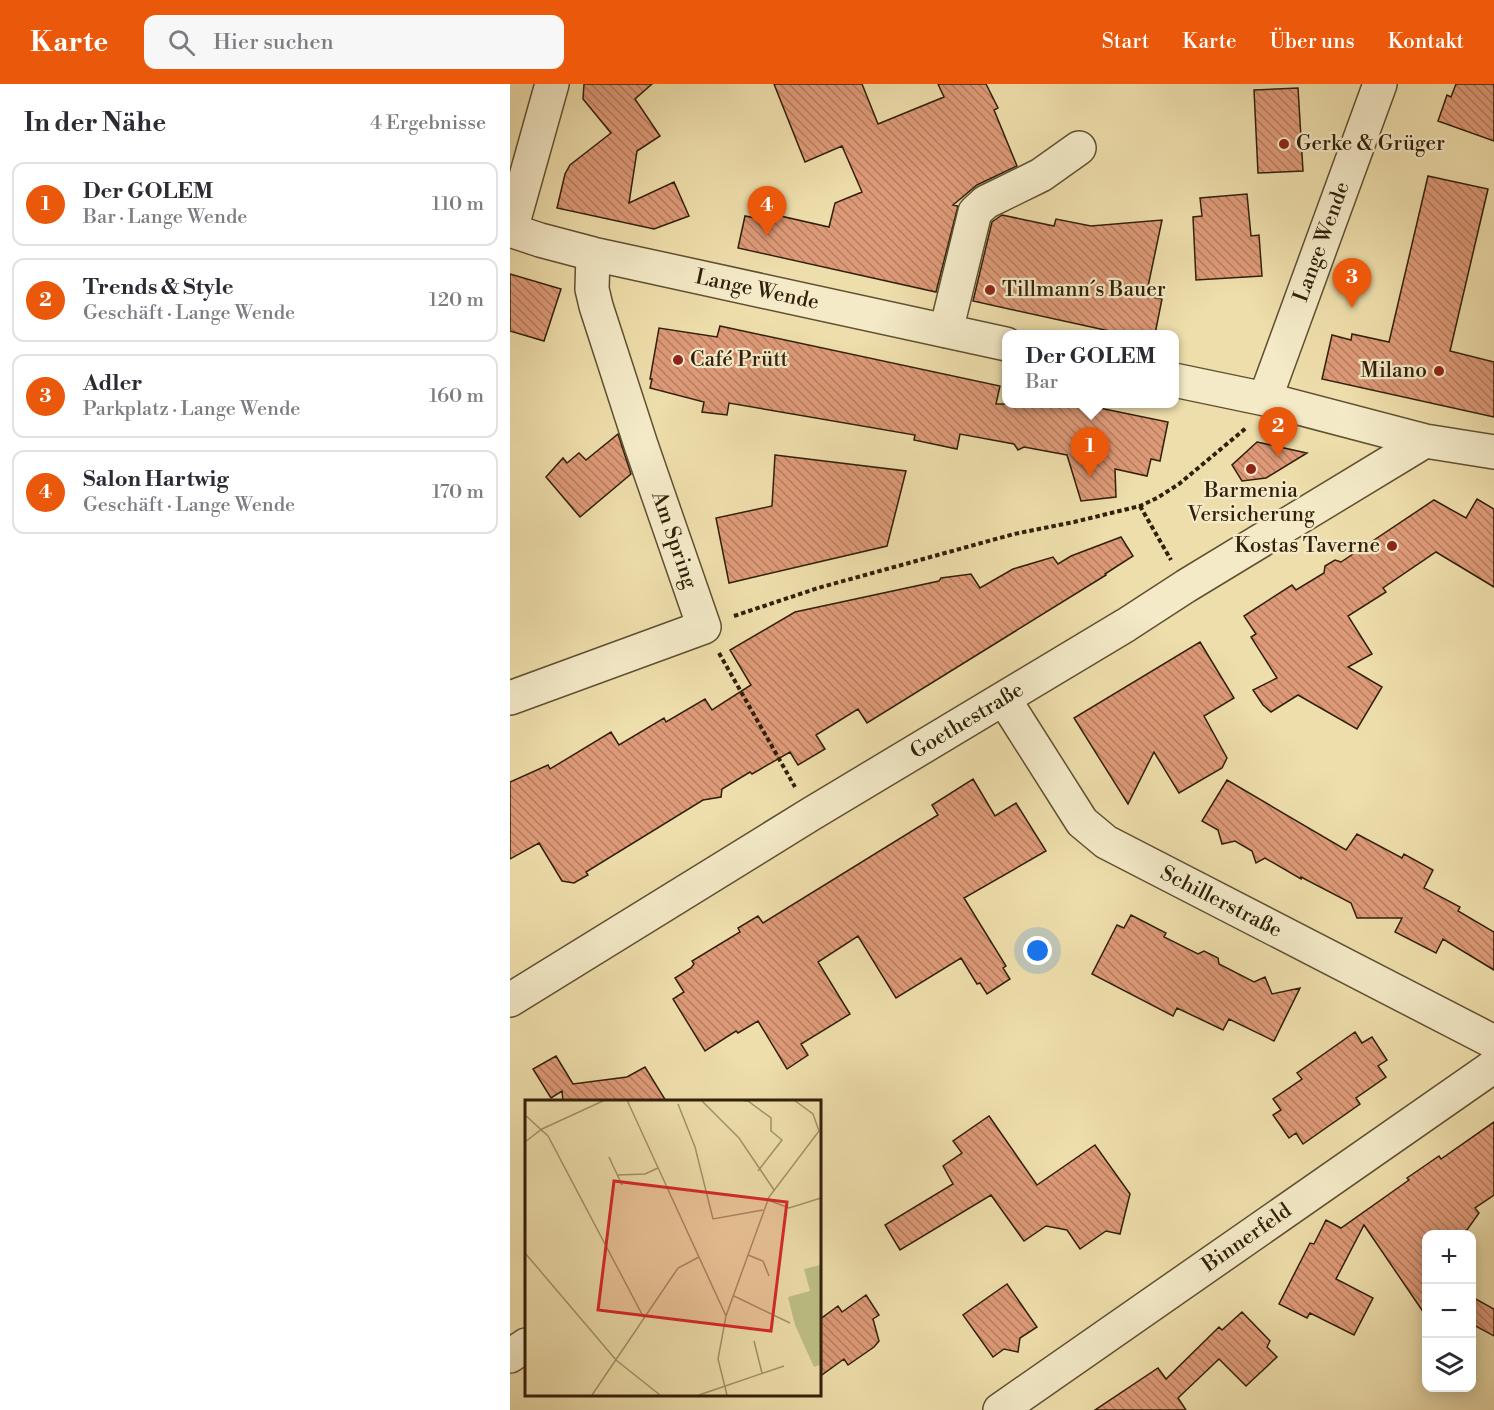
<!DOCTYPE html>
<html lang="de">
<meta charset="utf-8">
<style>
:root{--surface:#fff;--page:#f7f7f7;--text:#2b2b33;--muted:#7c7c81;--line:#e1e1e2;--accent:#ea580c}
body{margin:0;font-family:"Libre Bodoni",serif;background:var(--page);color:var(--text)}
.controls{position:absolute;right:18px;bottom:18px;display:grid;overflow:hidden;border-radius:12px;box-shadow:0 3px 15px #0003}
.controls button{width:54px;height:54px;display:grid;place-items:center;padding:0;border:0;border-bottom:2px solid var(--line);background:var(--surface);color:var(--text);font:30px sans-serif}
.you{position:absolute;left:528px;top:867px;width:21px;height:21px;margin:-15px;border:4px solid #fff;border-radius:50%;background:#1a73e8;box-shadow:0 0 0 9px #1a73e833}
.badge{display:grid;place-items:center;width:39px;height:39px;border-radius:50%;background:var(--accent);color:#fff;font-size:20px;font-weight:700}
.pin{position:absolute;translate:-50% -50px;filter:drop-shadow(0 2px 3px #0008)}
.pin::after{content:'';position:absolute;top:32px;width:21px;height:18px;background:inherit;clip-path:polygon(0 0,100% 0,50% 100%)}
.popup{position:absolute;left:492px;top:246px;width:177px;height:78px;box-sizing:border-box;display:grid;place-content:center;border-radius:12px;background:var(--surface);filter:drop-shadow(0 2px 4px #0005);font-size:20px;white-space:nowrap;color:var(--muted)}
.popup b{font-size:22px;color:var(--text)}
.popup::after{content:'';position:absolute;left:50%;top:100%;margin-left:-12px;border:12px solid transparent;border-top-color:var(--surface)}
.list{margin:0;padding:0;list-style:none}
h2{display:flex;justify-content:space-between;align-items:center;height:78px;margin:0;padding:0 24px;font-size:26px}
h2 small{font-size:20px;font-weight:400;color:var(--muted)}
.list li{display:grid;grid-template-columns:39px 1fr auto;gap:18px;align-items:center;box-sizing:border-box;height:84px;margin:0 12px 12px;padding:0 12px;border:2px solid var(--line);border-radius:12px}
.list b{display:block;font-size:22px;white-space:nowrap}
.list p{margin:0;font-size:20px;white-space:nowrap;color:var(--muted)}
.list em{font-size:20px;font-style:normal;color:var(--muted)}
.icon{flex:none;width:33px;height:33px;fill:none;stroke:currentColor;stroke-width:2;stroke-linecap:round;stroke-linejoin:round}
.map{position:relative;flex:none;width:984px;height:1326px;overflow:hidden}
header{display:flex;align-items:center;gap:36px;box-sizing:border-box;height:84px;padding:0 30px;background:var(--accent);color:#fff}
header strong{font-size:28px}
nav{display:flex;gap:33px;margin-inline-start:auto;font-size:21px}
.search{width:420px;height:54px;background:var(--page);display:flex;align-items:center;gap:15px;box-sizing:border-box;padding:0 21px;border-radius:12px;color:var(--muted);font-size:22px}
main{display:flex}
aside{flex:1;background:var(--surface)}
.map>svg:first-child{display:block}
.building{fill:url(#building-back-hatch);stroke:#31200a;stroke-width:1.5}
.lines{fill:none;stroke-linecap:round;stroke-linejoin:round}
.minor-casing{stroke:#605032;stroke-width:36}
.path{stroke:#31200a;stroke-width:4;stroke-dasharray:4.5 3;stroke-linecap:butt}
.minor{stroke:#f4eac8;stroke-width:33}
.poi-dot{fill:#8f2418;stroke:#f4eac8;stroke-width:2}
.labels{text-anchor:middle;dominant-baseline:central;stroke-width:4.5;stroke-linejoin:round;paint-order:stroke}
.poi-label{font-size:21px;fill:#31200a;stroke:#f4eac8;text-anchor:start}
.street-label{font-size:21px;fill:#31200a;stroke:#f4eac8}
.inset-road{fill:none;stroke:#a2926b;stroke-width:1.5}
.view{fill:#d62828;fill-opacity:0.15;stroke:#d62828;stroke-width:3}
.inset-edge{fill:none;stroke:#31200a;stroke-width:3}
</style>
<header>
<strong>Karte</strong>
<div class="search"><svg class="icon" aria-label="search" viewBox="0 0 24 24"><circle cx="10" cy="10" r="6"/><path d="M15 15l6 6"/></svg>Hier suchen</div>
<nav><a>Start</a><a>Karte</a><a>Über uns</a><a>Kontakt</a></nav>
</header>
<main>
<aside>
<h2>In der Nähe<small>4 Ergebnisse</small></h2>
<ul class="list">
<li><span class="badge">1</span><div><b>Der GOLEM</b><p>Bar · Lange Wende</p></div><em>110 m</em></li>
<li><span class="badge">2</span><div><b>Trends &amp; Style</b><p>Geschäft · Lange Wende</p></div><em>120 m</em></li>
<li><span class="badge">3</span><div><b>Adler</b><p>Parkplatz · Lange Wende</p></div><em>160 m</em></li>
<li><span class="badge">4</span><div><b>Salon Hartwig</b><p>Geschäft · Lange Wende</p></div><em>170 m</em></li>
</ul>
</aside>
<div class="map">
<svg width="984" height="1326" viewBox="0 0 984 1326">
<defs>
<pattern id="building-back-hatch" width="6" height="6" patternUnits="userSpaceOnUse" patternTransform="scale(1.5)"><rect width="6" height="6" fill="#de9a78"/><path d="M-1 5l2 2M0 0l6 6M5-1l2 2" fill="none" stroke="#b57d61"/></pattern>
</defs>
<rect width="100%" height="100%" fill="#eedeab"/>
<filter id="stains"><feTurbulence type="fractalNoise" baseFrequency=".00333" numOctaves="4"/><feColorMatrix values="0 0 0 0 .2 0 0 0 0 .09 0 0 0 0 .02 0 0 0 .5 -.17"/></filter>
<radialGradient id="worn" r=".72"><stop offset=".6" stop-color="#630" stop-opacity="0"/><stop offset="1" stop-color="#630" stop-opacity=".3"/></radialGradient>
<path class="building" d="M 74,0 L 142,0 L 125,15 L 150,52 L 127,67 L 119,119 L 164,98 L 179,132 L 144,145 L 47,124 L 55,90 L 60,81 L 101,49 L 73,15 Z
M 264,0 L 352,0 L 368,40 L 434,13 L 428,0 L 476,0 L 488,24 L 484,26 L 507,82 L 467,101 L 443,121 L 448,122 L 426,208 L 228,164 L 235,132 L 265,138 L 266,131 L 319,143 L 325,119 L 352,108 L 332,62 L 295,78 Z
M 946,0 L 984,0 L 984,57 L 928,37 L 937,11 L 941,13 Z
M 788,4 L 793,87 L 748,89 L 744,6 Z
M 918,92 L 978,105 L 940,267 L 984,278 L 984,333 L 812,295 L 822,251 L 841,256 L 842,250 L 879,258 Z
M 737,110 L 741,152 L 749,151 L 752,192 L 686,196 L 683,133 L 692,132 L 690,114 Z
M 492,131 L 544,142 L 546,135 L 581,142 L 652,136 L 636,212 L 652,215 L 645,250 L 613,250 L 463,217 L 482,138 Z
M 0,190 L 51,205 L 34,257 L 0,247 Z
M 210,242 L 490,302 L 486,320 L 570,320 L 658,338 L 650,377 L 641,375 L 637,392 L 605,385 L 606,413 L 571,417 L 557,371 L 514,363 L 508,366 L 504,360 L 450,350 L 447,365 L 404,356 L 405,351 L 219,319 L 217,331 L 192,328 L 194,318 L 140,304 L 142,295 L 140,295 L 149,244 L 207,253 Z
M 108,350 L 121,390 L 70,433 L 36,393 L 53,374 L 57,379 L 69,369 L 76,376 Z
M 747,358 L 797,369 L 756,394 L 732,397 L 722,381 Z
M 265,371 L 396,387 L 377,462 L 219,499 L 206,434 L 262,422 Z
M 967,415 L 984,425 L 984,503 L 926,468 L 873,504 L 876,508 L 838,532 L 862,570 L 838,583 L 872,603 L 847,645 L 788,611 L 761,628 L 753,621 L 743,606 L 767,594 L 741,553 L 746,550 L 734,532 L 782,501 L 786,506 L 814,489 L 815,482 L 825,476 L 831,478 L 924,416 L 956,434 Z
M 611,453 L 623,472 L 595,490 L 596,491 L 357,639 L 348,625 L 306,651 L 315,665 L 288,681 L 280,668 L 242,690 L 240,688 L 212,705 L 211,713 L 193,716 L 76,788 L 78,791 L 64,799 L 52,797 L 29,759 L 0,775 L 0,698 L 38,681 L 40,685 L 101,648 L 109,661 L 154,634 L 156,638 L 195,615 L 202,626 L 241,601 L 220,566 L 285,528 L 429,497 L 431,494 L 461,490 L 470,504 L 503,485 L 543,473 L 548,480 L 561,472 Z
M 690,558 L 724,614 L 694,632 L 717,674 L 712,684 L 669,709 L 644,668 L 618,720 L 564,634 Z
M 463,695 L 485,732 L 506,719 L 536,767 L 454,814 L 496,882 L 493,884 L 500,895 L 477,910 L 470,899 L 467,900 L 451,874 L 386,914 L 348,852 L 308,878 L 340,930 L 291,960 L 298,971 L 277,985 L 248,937 L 228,949 L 226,947 L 195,967 L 163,915 L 174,908 L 165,894 L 181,884 L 184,880 L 182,877 L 230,848 L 228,844 L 248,832 L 253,839 L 428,731 L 422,721 Z
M 717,696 L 836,766 L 847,750 L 892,774 L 894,770 L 923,786 L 914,804 L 950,823 L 948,827 L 984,848 L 984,886 L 933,855 L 926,869 L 885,848 L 892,834 L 847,834 L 841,819 L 791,793 L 791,795 L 755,774 L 746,779 L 742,767 L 725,757 L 712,760 L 708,746 L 692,737 Z
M 621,831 L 656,849 L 654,853 L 688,870 L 694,867 L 708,874 L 709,880 L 744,898 L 755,893 L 762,910 L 790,904 L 764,957 L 719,935 L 713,946 L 667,924 L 663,932 L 582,890 L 607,841 L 614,844 Z
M 845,948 L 852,959 L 862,953 L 877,976 L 868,982 L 876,993 L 846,1014 L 850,1020 L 793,1060 L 786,1049 L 779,1054 L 763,1031 L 771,1026 L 763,1015 L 792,995 L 787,989 Z
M 46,972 L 63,1000 L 117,993 L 135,983 L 156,1017 L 53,1017 L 52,1007 L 41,1014 L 23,985 Z
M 479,1032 L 527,1101 L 585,1061 L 620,1110 L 610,1150 L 596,1147 L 570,1165 L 557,1146 L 536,1142 L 514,1157 L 481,1111 L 390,1166 L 375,1141 L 443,1100 L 433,1082 L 452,1069 L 443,1057 Z
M 984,1038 L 984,1111 L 965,1124 L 969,1129 L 957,1146 L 950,1149 L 916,1150 L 916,1232 L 854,1141 L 826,1195 L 863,1214 L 844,1251 L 800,1229 L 797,1234 L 769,1220 L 800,1159 L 804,1160 L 816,1136 L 831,1144 L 899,1096 L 897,1094 L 929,1072 L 931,1075 Z
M 497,1200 L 527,1243 L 510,1254 L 508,1268 L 494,1265 L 483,1273 L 453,1231 Z
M 356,1211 L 369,1231 L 363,1235 L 369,1257 L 364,1263 L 338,1281 L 334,1275 L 309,1293 L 309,1236 L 328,1222 L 332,1228 Z
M 962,1213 L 984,1225 L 984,1252 L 962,1240 Z
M 732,1228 L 760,1257 L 757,1263 L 767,1273 L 736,1302 L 709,1275 L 668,1314 L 676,1326 L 585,1326 L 648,1284 L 656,1295 L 709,1243 L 712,1246 Z"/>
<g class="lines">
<defs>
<path id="minor" d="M 0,146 L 30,156 L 83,170 L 496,260
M 1,146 L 42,0
M 436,247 L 465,128 L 476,118 L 531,91 L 569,64
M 664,296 L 755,315 L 915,357 L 984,368
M 755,315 L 870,0
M 0,614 L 194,543 L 131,361 L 86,222 L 82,205 L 83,170
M 494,615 L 572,738 L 596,758 L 984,958
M 0,916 L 301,730 L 616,541 L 676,502 L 915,357
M 0,1272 L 16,1261
M 490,1326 L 984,982"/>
</defs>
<use href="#minor" class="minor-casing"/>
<path class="path" d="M 630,422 L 661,476
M 224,532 L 308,504 L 504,450 L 564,438 L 630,422 L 647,414 L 669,400 L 736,344
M 209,569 L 285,703"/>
<use href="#minor" class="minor"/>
</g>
<g class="poi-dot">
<circle cx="774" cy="60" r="6"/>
<circle cx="480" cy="206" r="6"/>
<circle cx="168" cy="276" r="6"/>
<circle cx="929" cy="287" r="6"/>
<circle cx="741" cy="385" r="6"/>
<circle cx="882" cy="462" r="6"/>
</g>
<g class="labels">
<g class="poi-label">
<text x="786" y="60">Gerke &amp; Grüger</text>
<text x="492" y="206">Tillmann´s Bauer</text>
<text x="180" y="276">Café Prütt</text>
<text x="917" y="287" text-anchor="end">Milano</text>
<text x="741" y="407" text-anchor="middle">Barmenia<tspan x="741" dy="24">Versicherung</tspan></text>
<text x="870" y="462" text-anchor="end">Kostas Taverne</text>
</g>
<g class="street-label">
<text transform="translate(812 158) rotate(-70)">Lange Wende</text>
<text transform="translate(247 206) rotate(12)">Lange Wende</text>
<text transform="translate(164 456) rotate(71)">Am Spring</text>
<text transform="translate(457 637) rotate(-31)">Goethestraße</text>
<text transform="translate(711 818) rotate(27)">Schillerstraße</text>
<text transform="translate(737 1154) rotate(-35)">Binnerfeld</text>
</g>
</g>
<g transform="translate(15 1016)">
<rect width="296" height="296" fill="#eedeab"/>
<path d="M 295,165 L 295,265 L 289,267 L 270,225 L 263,197 L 285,191 L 279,169 Z" fill="#bec086"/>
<path class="inset-road" d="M 102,0 L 201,216M 176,0 L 214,38 L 249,90M 214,0 L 223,1 L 246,18 L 246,31 L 257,40 L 233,71M 269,0 L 288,14 L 294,31M 153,4 L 170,47 L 188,119 L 238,110M 0,15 L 23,36 L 119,218M 0,42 L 17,29 L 80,0M 84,57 L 97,85M 93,75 L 120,74 L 133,68M 243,100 L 264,108 L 296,98M 0,153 L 91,260 L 135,295M 223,155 L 238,161 L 244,176M 209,196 L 265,223M 229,241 L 237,273M 67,295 L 153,168 L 174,157M 174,295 L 259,266M 202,295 L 193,259 L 201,216 L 244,97 L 294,31"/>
<path class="view" d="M 89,81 L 262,102 L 246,231 L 73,210 Z"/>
<rect width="296" height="296" class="inset-edge"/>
</g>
<rect width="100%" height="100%" filter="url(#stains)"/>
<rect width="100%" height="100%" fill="url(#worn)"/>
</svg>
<div class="controls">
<button>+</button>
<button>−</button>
<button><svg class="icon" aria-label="layers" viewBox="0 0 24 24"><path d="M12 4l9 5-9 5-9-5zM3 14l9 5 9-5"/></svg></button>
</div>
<div class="you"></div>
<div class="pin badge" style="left:580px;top:393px">1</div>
<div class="popup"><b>Der GOLEM</b>Bar</div>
<div class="pin badge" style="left:768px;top:373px">2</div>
<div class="pin badge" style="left:842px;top:224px">3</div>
<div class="pin badge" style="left:257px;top:152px">4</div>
</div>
</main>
